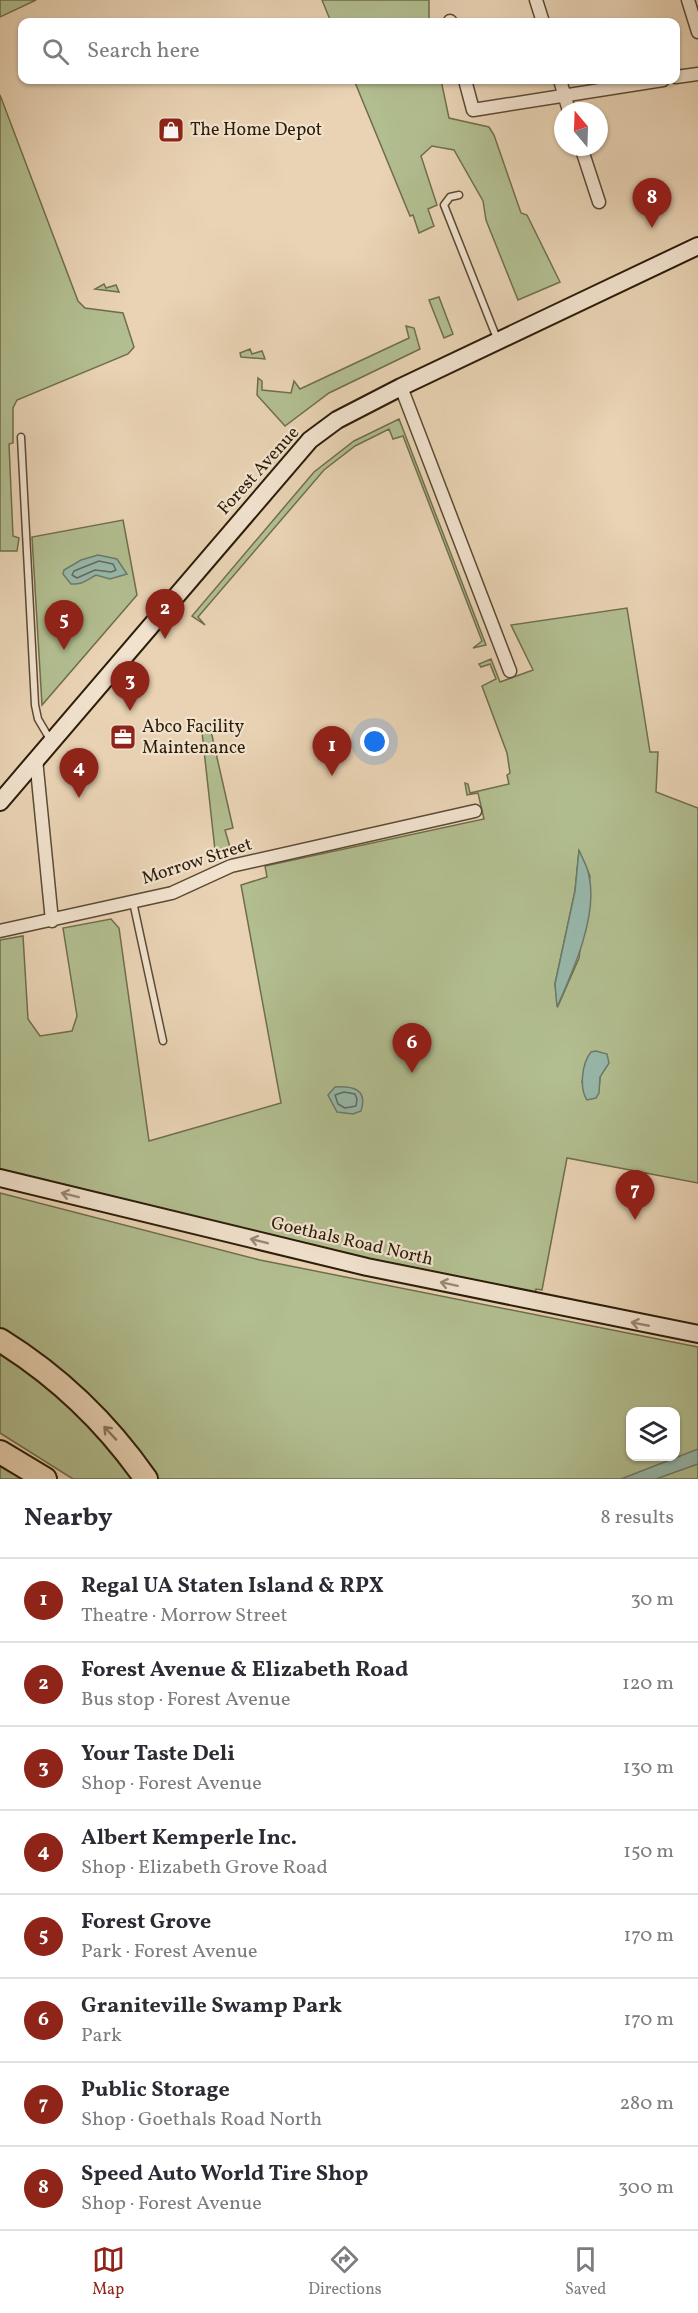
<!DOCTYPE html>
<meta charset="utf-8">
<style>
:root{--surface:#fff;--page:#f7f7f7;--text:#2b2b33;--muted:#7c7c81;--line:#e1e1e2;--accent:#8f2418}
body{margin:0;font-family:Vollkorn,serif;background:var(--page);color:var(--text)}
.controls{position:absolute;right:18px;bottom:18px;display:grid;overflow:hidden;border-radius:12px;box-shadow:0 2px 4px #0004}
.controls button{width:54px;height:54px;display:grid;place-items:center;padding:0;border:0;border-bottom:2px solid var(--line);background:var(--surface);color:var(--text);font:30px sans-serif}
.compass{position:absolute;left:554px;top:102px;width:54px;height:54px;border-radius:50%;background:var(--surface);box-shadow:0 2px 4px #0004;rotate:341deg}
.you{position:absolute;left:375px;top:742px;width:21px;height:21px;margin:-15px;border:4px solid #fff;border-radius:50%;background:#1a73e8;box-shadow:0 0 0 9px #1a73e833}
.badge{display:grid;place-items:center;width:39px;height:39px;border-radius:50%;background:var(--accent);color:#fff;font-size:20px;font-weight:700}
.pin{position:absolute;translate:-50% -50px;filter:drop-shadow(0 2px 3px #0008)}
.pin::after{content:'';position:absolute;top:32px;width:21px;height:18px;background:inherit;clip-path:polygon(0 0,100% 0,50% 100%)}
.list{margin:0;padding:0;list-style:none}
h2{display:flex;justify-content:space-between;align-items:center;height:78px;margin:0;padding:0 24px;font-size:26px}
h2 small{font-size:20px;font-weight:400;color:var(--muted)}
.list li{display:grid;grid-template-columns:39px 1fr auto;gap:18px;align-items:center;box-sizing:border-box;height:84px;padding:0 24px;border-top:2px solid var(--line)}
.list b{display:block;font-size:22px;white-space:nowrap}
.list p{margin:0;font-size:20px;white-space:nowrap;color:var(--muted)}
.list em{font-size:20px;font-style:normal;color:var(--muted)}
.icon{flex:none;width:33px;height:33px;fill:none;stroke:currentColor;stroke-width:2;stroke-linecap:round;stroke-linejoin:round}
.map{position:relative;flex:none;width:698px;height:1479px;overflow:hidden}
.search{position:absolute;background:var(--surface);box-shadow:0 2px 4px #0004;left:18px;right:18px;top:18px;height:66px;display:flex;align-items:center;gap:15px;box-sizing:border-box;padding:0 21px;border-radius:12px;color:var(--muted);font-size:22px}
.sheet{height:750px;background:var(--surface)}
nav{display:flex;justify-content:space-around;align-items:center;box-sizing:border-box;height:84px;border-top:2px solid var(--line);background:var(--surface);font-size:16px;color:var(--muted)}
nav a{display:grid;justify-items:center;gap:3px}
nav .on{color:var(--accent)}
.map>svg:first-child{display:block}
.green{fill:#b2be90;stroke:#6f6e4c;stroke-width:1.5;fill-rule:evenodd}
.water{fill:#97b8ab;stroke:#6c7a6a;stroke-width:1.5}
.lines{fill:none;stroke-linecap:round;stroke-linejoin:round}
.shore{stroke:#626a5a;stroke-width:1.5}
.service-casing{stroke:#5b4a34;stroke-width:9}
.minor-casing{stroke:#5b4a34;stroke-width:15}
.secondary-casing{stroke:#2c1d09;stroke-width:20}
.motorway-casing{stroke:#2c1d09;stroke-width:26}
.service{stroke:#f1e2ce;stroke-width:6}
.minor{stroke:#f1e2ce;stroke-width:12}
.secondary{stroke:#f1e2ce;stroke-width:16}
.motorway{stroke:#e9d3b4;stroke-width:22}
.oneway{stroke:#988975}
.oneway2{stroke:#8a785e}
.labels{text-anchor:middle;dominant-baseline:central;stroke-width:4.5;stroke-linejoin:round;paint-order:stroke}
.poi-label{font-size:18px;fill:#2c1d09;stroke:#f1e2ce;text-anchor:start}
.street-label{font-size:18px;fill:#2c1d09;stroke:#f1e2ce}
</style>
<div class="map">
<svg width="698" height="1479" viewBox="0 0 698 1479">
<rect width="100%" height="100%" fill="#e9d3b4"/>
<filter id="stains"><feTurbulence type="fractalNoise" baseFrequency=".00333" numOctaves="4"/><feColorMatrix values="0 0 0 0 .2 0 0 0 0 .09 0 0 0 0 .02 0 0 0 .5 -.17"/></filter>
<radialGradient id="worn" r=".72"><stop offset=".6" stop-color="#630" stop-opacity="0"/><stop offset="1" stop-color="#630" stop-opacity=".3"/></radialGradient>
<path class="green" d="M 0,0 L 36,0 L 0,17 Z
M 322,0 L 429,0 L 429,22 L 331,22 Z
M 354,80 L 441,80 L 449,118 L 489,127 L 494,135 L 521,213 L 527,215 L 560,282 L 518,300 L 486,220 L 483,201 L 454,150 L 432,146 L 421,156 L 437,205 L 428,209 L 434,226 L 419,233 L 413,215 L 410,216 Z
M 0,95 L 78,301 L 85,308 L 123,313 L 134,347 L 128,354 L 17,400 L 13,408 L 13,443 L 9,444 L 13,536 L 19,538 L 17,551 L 0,551 Z
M 104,284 L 106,288 L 116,285 L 119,292 L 95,289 Z
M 439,297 L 453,334 L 444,338 L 429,300 Z
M 406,326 L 414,328 L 420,349 L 329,393 L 285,426 L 257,395 L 258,378 L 262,381 L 262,390 L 291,393 L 294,381 L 300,389 L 409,338 Z
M 250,349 L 252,354 L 262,351 L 265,359 L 241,357 L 240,353 Z
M 399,419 L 486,645 L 473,648 L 482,641 L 403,436 L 393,439 L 389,429 L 355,446 L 324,470 L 198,617 L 205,625 L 192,616 L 314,472 L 354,441 Z
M 123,520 L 137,595 L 42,705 L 32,537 Z
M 627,608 L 650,752 L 658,752 L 656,792 L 698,808 L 698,1183 L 567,1158 L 542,1290 L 536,1289 L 535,1296 L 335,1253 L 0,1172 L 0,940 L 23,936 L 28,1019 L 40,1036 L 72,1031 L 77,1016 L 63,928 L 111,919 L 119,928 L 149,1141 L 281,1103 L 241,885 L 267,877 L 265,866 L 484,819 L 478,793 L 467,795 L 465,783 L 468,784 L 470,793 L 509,784 L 507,775 L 510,773 L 507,753 L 482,686 L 496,679 L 490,664 L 481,667 L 479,664 L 491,659 L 500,682 L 533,670 L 511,625 ZM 579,851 L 590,876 L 579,958 L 558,1006 L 555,984 L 575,891 ZM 584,1076 L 600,1077 L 599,1089 L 582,1082 Z
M 211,731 L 233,828 L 225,830 L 230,847 L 215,850 L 202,732 Z
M 0,1193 L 260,1260 L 698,1347 L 698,1479 L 159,1479 L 79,1385 L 0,1329 ZM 630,1412 L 676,1412 L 676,1456 L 630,1456 Z
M 0,1347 L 64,1394 L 138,1479 L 73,1479 L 0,1433 Z
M 0,1463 L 27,1479 L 0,1479 Z"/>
<path class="water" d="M 98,555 L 117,559 L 127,574 L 110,579 L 96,575 C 87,580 82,585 71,584 L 63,574 L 64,570 L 81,560 Z
M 579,850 C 582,858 588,867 589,876 C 598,916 573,971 557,1007 L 555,984 L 575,891 Z
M 596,1051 L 607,1054 L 609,1063 L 600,1077 L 599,1093 L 596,1098 L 587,1100 C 579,1088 582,1063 591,1052 Z
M 335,1087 C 353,1086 368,1089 361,1111 L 353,1114 L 337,1112 L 328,1095 Z
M 698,1449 L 698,1464 L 656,1479 L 621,1479 Z"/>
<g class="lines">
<path class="shore" d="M 99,561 L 113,564 L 116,570 L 111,572 L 95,570 L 77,578 L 72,575 L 74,571 Z
M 344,1092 L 355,1094 L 357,1099 L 356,1106 L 345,1108 L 338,1104 L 335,1095 Z"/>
<defs>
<path id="service" d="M 459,195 L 450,197 L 444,205 L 498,341
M 21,437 L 35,705 L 38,719 L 51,741
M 133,902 L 163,1041"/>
<path id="minor" d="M 536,0 L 543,22
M 688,0 L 698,32
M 450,21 L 451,22
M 676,77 L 698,74
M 465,80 L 473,110 L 663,80
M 560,80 L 569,111
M 581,147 L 599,202
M 401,387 L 510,671
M 36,759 L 52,921
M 0,931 L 172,893 L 231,866 L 475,811"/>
<path id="secondary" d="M 0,802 L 310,440 L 337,420 L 401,387 L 698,246
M 0,1178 L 367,1267 L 698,1334"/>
<path id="motorway" d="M 0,1340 C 58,1376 107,1423 146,1479
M 0,1452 L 45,1479"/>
</defs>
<use href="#service" class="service-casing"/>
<use href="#minor" class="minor-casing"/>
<use href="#secondary" class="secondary-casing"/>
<use href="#motorway" class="motorway-casing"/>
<use href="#service" class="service"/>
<use href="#minor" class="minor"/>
<use href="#secondary" class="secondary"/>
<use href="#motorway" class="motorway"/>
</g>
<defs><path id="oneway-shaft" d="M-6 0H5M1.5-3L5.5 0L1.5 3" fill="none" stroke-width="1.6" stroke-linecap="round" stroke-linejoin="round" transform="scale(1.5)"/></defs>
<g class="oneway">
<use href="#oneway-shaft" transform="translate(70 1195) rotate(-166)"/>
<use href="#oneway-shaft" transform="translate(259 1241) rotate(-166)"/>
<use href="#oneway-shaft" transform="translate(449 1284) rotate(-168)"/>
<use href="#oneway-shaft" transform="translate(640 1324) rotate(-169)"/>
</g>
<use class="oneway2" href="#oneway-shaft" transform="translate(110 1433) rotate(-133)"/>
<defs>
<symbol id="shop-square" viewBox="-11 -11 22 22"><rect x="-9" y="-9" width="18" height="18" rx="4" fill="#8f2418" stroke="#f1e2ce"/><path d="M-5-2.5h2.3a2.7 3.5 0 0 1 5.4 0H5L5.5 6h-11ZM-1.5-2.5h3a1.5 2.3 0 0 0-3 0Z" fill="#fff"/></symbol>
<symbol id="office-square" viewBox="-11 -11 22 22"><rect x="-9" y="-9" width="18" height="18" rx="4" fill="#8f2418" stroke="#f1e2ce"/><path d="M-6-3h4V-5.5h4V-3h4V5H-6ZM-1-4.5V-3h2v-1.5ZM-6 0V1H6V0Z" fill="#fff"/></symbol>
</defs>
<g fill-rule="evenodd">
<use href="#shop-square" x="156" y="115" width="30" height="30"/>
<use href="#office-square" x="108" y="722" width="30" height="30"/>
</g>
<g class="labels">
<g class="poi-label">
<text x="190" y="130">The Home Depot</text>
<text x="142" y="727">Abco Facility<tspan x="142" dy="21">Maintenance</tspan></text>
</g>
<g class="street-label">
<text transform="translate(259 471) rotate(-48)">Forest Avenue</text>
<text transform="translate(197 862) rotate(-18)">Morrow Street</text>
<text transform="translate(352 1242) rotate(13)">Goethals Road North</text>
</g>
</g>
<rect width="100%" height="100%" filter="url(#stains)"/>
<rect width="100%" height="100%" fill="url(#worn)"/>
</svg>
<div class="controls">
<button><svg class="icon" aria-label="layers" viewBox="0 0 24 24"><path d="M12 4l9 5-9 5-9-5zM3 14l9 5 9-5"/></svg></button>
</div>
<svg class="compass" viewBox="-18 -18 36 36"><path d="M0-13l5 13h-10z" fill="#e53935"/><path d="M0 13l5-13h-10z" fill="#7c7c81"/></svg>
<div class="you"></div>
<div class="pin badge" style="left:332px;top:776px">1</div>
<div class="pin badge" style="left:165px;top:639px">2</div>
<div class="pin badge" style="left:130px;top:711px">3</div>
<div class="pin badge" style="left:79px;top:798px">4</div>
<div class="pin badge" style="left:64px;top:650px">5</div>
<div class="pin badge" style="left:412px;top:1073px">6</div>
<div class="pin badge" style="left:635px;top:1220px">7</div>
<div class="pin badge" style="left:652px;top:228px">8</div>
<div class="search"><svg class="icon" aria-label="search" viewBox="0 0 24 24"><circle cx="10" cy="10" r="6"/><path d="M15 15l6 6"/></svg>Search here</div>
</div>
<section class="sheet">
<h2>Nearby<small>8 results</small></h2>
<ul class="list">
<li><span class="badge">1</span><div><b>Regal UA Staten Island &amp; RPX</b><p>Theatre · Morrow Street</p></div><em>30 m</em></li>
<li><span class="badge">2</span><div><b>Forest Avenue &amp; Elizabeth Road</b><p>Bus stop · Forest Avenue</p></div><em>120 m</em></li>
<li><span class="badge">3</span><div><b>Your Taste Deli</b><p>Shop · Forest Avenue</p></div><em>130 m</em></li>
<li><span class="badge">4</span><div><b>Albert Kemperle Inc.</b><p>Shop · Elizabeth Grove Road</p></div><em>150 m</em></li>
<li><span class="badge">5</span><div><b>Forest Grove</b><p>Park · Forest Avenue</p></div><em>170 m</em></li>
<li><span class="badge">6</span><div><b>Graniteville Swamp Park</b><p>Park</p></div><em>170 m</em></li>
<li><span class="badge">7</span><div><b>Public Storage</b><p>Shop · Goethals Road North</p></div><em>280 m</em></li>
<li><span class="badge">8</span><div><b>Speed Auto World Tire Shop</b><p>Shop · Forest Avenue</p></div><em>300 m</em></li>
</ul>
</section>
<nav>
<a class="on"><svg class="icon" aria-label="map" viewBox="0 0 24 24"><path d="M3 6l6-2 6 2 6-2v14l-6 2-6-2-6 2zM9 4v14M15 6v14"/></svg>Map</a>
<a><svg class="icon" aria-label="directions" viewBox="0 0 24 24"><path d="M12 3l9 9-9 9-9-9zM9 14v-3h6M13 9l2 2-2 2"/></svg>Directions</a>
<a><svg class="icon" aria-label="saved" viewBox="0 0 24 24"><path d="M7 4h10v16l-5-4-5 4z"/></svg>Saved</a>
</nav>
